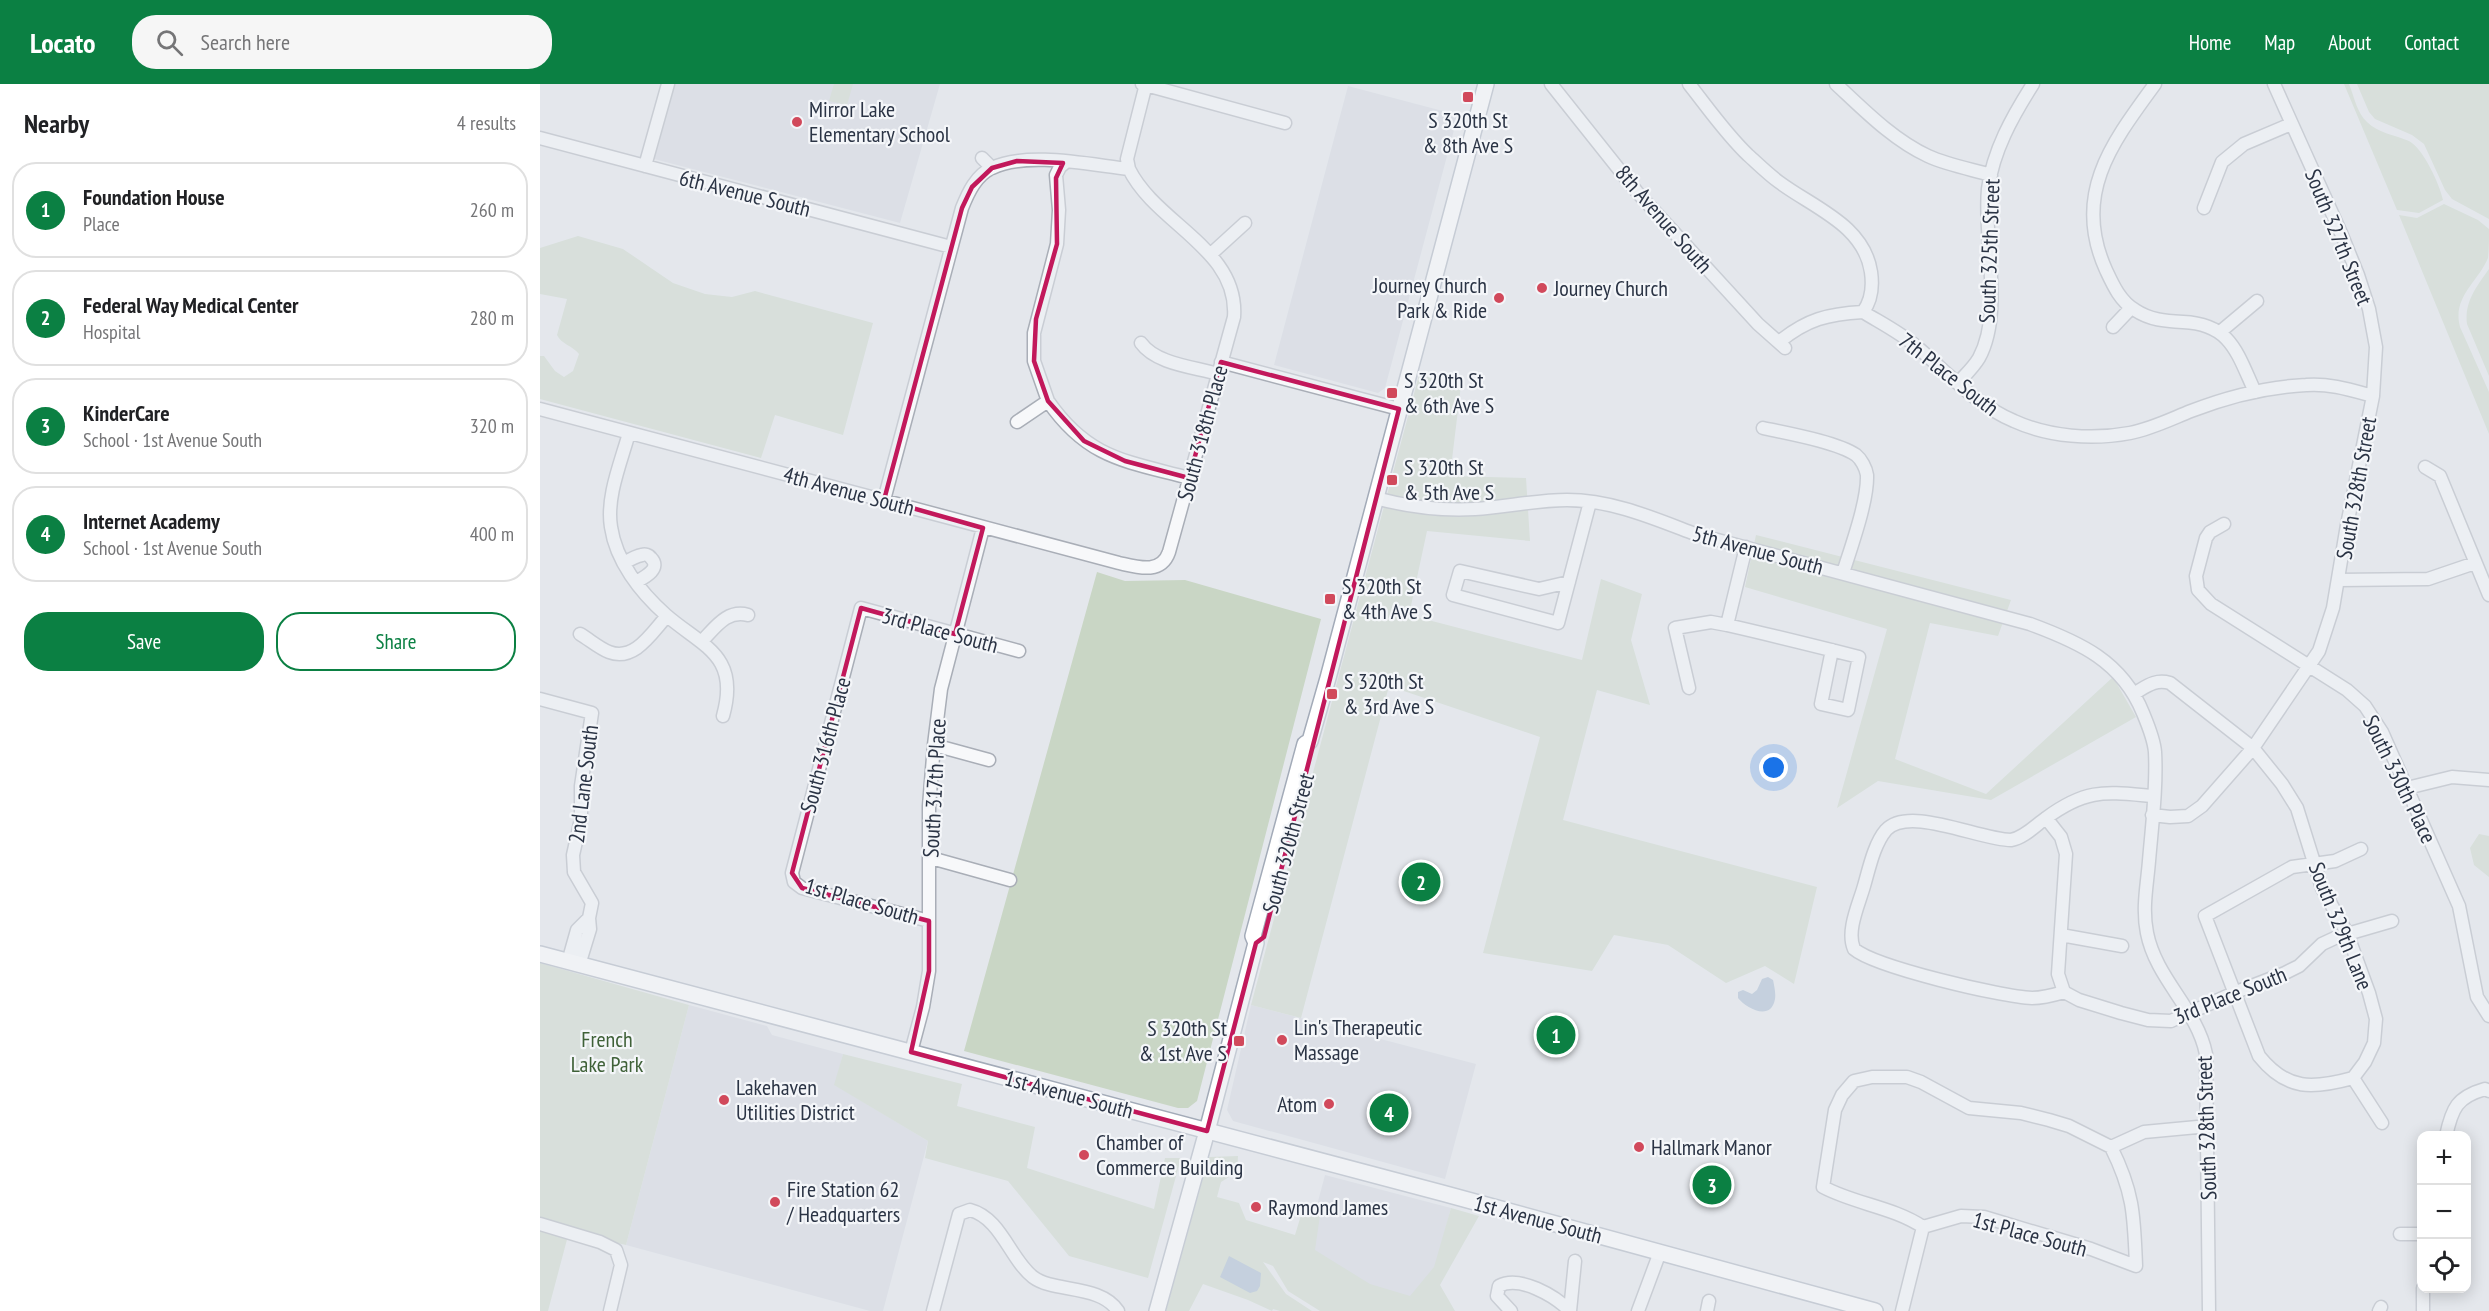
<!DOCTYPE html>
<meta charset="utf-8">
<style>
:root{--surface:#fff;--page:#f6f6f6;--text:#202124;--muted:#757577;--line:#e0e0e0;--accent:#0b8043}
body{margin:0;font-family:"PT Sans Narrow",sans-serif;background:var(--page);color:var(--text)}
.controls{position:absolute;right:18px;bottom:18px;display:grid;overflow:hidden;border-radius:12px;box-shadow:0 3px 15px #0003}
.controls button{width:54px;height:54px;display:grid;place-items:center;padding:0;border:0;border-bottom:2px solid var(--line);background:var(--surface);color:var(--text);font:30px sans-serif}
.you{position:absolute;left:1234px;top:684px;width:21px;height:21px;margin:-15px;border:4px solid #fff;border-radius:50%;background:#1a73e8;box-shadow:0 0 0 9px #1a73e833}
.badge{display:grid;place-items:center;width:39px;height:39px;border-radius:50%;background:var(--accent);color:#fff;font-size:20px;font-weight:700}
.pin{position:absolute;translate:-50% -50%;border:3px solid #fff;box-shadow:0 2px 6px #0006}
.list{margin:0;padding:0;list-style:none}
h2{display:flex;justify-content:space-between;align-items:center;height:78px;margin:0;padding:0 24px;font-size:26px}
h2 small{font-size:20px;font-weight:400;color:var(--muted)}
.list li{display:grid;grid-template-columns:39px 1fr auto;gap:18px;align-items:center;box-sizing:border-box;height:96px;margin:0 12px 12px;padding:0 12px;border:2px solid var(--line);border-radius:24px}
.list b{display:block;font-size:22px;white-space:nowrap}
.list p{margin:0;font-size:20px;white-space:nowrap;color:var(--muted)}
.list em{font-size:20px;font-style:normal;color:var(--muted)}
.actions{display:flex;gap:12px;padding:18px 24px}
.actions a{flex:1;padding:14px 0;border:2px solid var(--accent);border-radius:24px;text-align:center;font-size:21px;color:var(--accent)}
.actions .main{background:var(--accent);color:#fff}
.icon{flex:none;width:33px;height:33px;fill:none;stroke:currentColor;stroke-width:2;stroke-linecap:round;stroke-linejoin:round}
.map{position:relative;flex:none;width:1949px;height:1227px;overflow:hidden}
header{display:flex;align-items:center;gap:36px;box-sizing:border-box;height:84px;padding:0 30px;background:var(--accent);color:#fff}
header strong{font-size:28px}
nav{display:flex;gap:33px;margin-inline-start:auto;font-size:21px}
.search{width:420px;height:54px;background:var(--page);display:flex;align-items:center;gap:15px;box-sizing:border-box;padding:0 21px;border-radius:24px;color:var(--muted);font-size:22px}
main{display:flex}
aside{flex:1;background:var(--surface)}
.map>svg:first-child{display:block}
.built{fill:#d2d6de}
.green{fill:#c9d6c5}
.water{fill:#9fb4cc}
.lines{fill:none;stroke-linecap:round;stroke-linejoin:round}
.minor-casing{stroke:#a9aeb7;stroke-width:15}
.major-casing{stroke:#a3abb8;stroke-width:18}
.minor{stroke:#f7f8fa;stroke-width:12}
.major{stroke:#fff;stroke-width:15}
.marked{fill:none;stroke:#c2185b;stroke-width:4.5;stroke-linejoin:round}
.poi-dot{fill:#d1495b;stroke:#f4f6f9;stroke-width:2}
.labels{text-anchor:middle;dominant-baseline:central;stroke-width:4.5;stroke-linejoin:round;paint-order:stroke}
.poi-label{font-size:22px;fill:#2b3445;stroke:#f4f6f9;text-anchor:start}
.street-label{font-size:22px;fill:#2b3445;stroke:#f4f6f9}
.park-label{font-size:22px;fill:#3f6138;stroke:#f4f6f9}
</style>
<header>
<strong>Locato</strong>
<div class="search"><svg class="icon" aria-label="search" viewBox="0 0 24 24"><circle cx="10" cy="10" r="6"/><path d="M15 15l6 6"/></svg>Search here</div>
<nav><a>Home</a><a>Map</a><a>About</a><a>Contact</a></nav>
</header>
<main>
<aside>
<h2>Nearby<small>4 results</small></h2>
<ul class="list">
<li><span class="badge">1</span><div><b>Foundation House</b><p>Place</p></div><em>260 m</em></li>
<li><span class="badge">2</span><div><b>Federal Way Medical Center</b><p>Hospital</p></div><em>280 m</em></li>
<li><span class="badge">3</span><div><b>KinderCare</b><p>School · 1st Avenue South</p></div><em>320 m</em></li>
<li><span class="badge">4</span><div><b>Internet Academy</b><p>School · 1st Avenue South</p></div><em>400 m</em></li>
</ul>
<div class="actions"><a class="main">Save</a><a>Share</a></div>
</aside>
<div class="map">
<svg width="1949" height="1227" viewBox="0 0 1949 1227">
<rect width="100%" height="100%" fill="#e4e7ec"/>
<path class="built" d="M 135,0 L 400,0 L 360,139 L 114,75 Z
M 808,2 L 918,31 L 845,304 L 838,309 L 734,281 Z
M 149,921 L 227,942 L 232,951 L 303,970 L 295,1001 L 388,1057 L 343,1227 L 330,1227 L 86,1161 Z
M 711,921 L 936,980 L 905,1095 L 693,1037 L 687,1026 Z
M 785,1091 L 911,1124 L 885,1222 L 759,1189 Z"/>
<path class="green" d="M 294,0 L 313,0 L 307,21 L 289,17 Z
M 1804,0 L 1809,0 C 1814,12 1817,29 1827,38 C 1838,49 1855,51 1869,57 C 1883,64 1900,101 1903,116 L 1879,129 L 1857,126 Z
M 1817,0 L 1949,0 L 1949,135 L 1912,115 L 1905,106 L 1884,60 L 1872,51 L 1835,35 L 1829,28 Z
M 1904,120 L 1938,136 L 1949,145 C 1949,154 1949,166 1948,174 C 1938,198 1912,213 1920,243 L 1949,308 L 1949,350 L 1859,131 L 1877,134 Z
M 38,152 L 83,165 L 133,199 L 165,210 L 192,213 L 215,207 L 333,239 L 303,351 L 235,331 L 221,374 L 0,315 L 0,272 L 4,272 L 15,287 L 24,293 L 33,287 L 39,270 C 33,262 21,260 17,251 L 27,215 L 0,210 L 0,164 Z
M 1949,185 L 1949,292 L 1927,240 C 1924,218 1937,202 1949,185 Z
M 879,291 L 921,301 L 910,392 L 986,394 L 990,457 L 887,447 L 869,531 L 1042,576 L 1061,495 L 1102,510 L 1091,556 L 1110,621 L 1057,606 L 1023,736 L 1277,803 L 1254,900 L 1225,882 L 1186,899 L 1128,861 L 1074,851 L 1052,887 L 943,869 L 1000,653 L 849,602 L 761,934 L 711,921 Z
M 1216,451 L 1471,516 L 1458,552 L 1390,539 L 1355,675 L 1446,710 L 1573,593 L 1596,633 L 1451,716 L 1338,697 L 1297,724 L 1347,545 L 1205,503 Z
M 557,488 L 585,497 L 645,496 L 781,535 L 657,1017 L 648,1024 L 638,1024 L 424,967 Z
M 1939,750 L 1949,752 L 1949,793 L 1934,781 L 1930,764 Z
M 0,879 L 149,921 L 86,1161 L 29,1148 L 8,1227 L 0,1227 Z
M 303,970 L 422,1000 L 417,1022 L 495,1043 L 487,1084 L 614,1125 L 625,1074 L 641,1074 L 608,1194 L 529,1172 L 468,1097 L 385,1074 L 388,1057 L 294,1001 Z
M 698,1072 L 697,1088 L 681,1098 L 677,1113 L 699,1119 L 706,1136 L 755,1151 L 762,1128 L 780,1131 L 775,1166 L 830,1200 L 870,1212 L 894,1183 L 911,1124 L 939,1132 L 900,1201 L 915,1227 L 780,1227 L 748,1207 L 733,1182 L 723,1178 L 746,1210 L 772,1227 L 740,1227 L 733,1225 L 732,1227 L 708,1216 L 663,1200 L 649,1227 L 626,1227 L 669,1073 Z"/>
<path class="water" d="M 1228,893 L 1233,896 C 1234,901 1236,909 1235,915 C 1231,938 1206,924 1198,914 L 1198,908 L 1203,906 L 1212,910 L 1217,906 L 1222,895 Z
M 689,1172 L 721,1189 L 720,1202 L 717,1207 L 710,1209 L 680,1193 Z"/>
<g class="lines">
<defs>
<path id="minor" d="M 602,0 L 745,39
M 1011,0 L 1097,108 L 1218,240 L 1245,264
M 1149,0 C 1168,24 1186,50 1208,71 C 1218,80 1228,90 1239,98 C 1274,124 1324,141 1331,188 C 1333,202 1332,216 1323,228
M 1296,0 C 1323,25 1353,56 1388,72 C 1408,81 1430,85 1451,91
M 1615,0 C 1571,60 1532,111 1566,186 C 1573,201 1580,217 1595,226 C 1610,236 1625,237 1643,238 C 1691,240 1697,269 1715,308
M 0,54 L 411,163
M 442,74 L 452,84
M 105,82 L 128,0
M 589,85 L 587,75 L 606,0
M 1664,124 L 1682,78 L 1704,60 L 1751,40
M 671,170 L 705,139
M 1573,243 L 1591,224
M 1680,248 L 1717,217
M 1239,258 C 1267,235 1288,230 1323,228 C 1341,239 1361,249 1377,263 C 1408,289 1436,321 1474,337 C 1509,353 1553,356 1590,349 C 1611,345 1631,335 1651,327 C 1687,313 1726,303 1766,301 C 1789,299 1811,306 1833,312
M 601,259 C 616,280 654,283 678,290
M 681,278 L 859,325
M 1418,299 C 1425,291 1433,284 1439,274 C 1464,228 1443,156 1448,105 C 1453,67 1472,33 1493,0
M 508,317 C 548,375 586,377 649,394
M 0,325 L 579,479 C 597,483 621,491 629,468 L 694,233 C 699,165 616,140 589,85 C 551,81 487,67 452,84 C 436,91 428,109 422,124 L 344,416
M 477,338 L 508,317 L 494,277 L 494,249 L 517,160 L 519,126 L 516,91 L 520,83 L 526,78
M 1223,344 C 1246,349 1297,358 1316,371 C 1321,375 1326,384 1327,391 C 1328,417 1311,463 1303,489
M 89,349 C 81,378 66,413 71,443 C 76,477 100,508 126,531 C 163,563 200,571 183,632
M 1885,383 L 1900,392 L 1949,511
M 835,414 C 869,423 900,427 935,425 C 966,423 996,416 1027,416 C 1072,416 1113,434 1155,450 L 1490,540 C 1539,558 1582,577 1603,629 C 1608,641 1614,655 1615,668 C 1617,703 1612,741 1609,777 C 1607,802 1602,824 1607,849 C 1616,895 1657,925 1666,970 L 1669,1227
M 1684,440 L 1670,448 L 1666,454 L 1656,492 L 1658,506 L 1671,520 L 1807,606 L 1825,622 L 1842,648 L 1919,822 L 1937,913 L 1949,932
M 84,479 C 89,476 96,472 102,471 C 105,470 109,471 111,474 C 122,485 103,494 96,498
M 1799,496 L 1888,495 L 1935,479
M 1029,498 L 999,505 L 920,487 L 913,511 L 1018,539 L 1050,418
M 1187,541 L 1206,463
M 40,550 C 50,556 59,564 69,568 C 95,578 112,548 127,532
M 162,557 C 175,544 187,525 208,531
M 1149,604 L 1135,544 L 1171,538 L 1187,541 C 1231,551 1275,562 1319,573 L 1308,626 L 1281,620 L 1292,566
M 1595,609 C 1607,602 1615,595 1630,599 L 1713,664 L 1742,700 L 1757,724 L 1782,804 L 1807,849 L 1829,909 L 1836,935 L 1834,959 L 1825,978 L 1813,994
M 0,615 L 52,629 L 41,702 L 41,735 L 33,771 L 34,788 L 52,819 L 49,834
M 394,661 L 449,676
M 1867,704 L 1912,693 L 1949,696
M 1613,712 C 1565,708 1547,704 1506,734 C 1496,741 1484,754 1471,756 C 1440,756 1369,721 1346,746 C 1334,760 1329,785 1324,802 C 1319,820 1306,847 1314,865 C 1335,883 1462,913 1492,914 C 1504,914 1514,911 1524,908 L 1539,916 L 1581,929 L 1608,936 L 1631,937 L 1696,908 L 1745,889 L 1759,882 L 1782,860 L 1797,853 L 1852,837
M 1612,731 L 1630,733 L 1648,732 L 1662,722 L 1713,664 L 1779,567 L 1793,524 L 1807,441 L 1833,312 L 1836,263 L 1829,225 L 1818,191 L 1801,149 L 1734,0
M 1506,734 L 1521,753 L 1526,770 L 1518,890 L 1524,908
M 391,774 L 470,796
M 389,837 L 262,804 L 254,798 L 252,789 L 321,524 L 479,567
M 1521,851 L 1582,862
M 28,878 L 37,846 L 49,834 L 50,845 L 39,881
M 371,968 L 383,923 L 389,887 L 389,722 L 394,661 L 401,605 L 443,444
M 1813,994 C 1773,1005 1747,1007 1719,972 L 1665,832 L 1752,783 L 1795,777 L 1821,765
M 1813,994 L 1842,1039
M 1906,1052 C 1912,1024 1917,1013 1945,1005 L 1949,1007
M 1571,1063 C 1594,1109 1594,1132 1596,1182 L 1551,1165 L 1444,1133 L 1421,1132 L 1383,1143 C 1353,1123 1315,1120 1283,1103 L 1295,1026 L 1302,1011 L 1314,997 L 1332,993 L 1367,993 L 1381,998 L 1429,1024 L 1481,1029 L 1509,1036 L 1529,1042 L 1571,1063 L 1604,1048 L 1668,1042
M 0,1140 L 60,1158 L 76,1166 L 81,1181 L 70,1227
M 1860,1150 L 1882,1150
M 393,1227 L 419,1130 L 430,1126 C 461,1134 470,1175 493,1193 C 514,1209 560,1200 578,1227
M 971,1227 L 957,1212 L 959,1202 C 980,1191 1015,1212 1030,1227
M 1030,1227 L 1035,1177
M 1098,1227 L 1120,1168
M 1167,1227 L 1169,1217
M 1362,1227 L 1383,1143
M 1839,1227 L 1841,1223
M 1883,1227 L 1883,1204"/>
<path id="major" d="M 0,870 L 902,1109 L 1335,1227
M 617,1227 L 667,1047 L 716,859 L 713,852 L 765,660 L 770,657 L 788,594 L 946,0"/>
</defs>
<use href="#minor" class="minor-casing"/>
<use href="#major" class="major-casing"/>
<use href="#minor" class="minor"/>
<use href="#major" class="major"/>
</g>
<path d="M0 0H1949V1227H0ZM 477,77 L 523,79 L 516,94 L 517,160 L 496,235 L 494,277 L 508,317 L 544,357 L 585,377 L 649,394 L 681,278 L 859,325 L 724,853 L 716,859 L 667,1047 L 371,968 L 389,887 L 389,837 L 262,804 L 252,789 L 321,524 L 415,550 L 443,444 L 344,416 L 422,124 L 432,103 L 452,84 Z" fill="#e4e7ec" fill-opacity=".55" fill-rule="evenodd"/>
<path class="marked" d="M 477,77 L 523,79 L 516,94 L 517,160 L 496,235 L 494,277 L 508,317 L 544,357 L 585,377 L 649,394 L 681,278 L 859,325 L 724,853 L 716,859 L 667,1047 L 371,968 L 389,887 L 389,837 L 262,804 L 252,789 L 321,524 L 415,550 L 443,444 L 344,416 L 422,124 L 432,103 L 452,84 Z"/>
<g class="poi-dot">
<rect x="922" y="7" width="12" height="12" rx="3"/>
<circle cx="257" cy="38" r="6"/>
<circle cx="1002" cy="204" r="6"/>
<circle cx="959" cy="214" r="6"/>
<rect x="846" y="303" width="12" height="12" rx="3"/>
<rect x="846" y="390" width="12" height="12" rx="3"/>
<rect x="784" y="509" width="12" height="12" rx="3"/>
<rect x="786" y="604" width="12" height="12" rx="3"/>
<circle cx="742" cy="956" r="6"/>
<rect x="693" y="951" width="12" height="12" rx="3"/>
<circle cx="184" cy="1016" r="6"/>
<circle cx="789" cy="1020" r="6"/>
<circle cx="1099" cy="1063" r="6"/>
<circle cx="544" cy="1071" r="6"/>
<circle cx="235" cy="1118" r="6"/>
<circle cx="716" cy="1123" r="6"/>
</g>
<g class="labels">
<g class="poi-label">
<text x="269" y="25">Mirror Lake<tspan x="269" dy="25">Elementary School</tspan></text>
<text x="928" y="36" text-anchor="middle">S 320th St<tspan x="928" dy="25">&amp; 8th Ave S</tspan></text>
<text x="947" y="201" text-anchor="end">Journey Church<tspan x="947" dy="25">Park &amp; Ride</tspan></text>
<text x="1014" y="204">Journey Church</text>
<text x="864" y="296">S 320th St<tspan x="864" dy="25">&amp; 6th Ave S</tspan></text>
<text x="864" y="383">S 320th St<tspan x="864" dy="25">&amp; 5th Ave S</tspan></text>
<text x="802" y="502">S 320th St<tspan x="802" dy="25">&amp; 4th Ave S</tspan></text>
<text x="804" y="597">S 320th St<tspan x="804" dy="25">&amp; 3rd Ave S</tspan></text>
<text x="754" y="943">Lin's Therapeutic<tspan x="754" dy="25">Massage</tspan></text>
<text x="687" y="944" text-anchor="end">S 320th St<tspan x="687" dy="25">&amp; 1st Ave S</tspan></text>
<text x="196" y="1003">Lakehaven<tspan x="196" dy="25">Utilities District</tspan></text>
<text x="777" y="1020" text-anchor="end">Atom</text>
<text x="556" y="1058">Chamber of<tspan x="556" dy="25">Commerce Building</tspan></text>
<text x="1111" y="1063">Hallmark Manor</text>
<text x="247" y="1105">Fire Station 62<tspan x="247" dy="25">/ Headquarters</tspan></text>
<text x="728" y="1123">Raymond James</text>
</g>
<g class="street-label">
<text transform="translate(205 109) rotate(14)">6th Avenue South</text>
<text transform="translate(1124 135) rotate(49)">8th Avenue South</text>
<text transform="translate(1799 153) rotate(68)">South 327th Street</text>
<text transform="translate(1449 167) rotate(-88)">South 325th Street</text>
<text transform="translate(1409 290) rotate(38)">7th Place South</text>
<text transform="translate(662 349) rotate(-75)">South 318th Place</text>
<text transform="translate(1816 404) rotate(-80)">South 328th Street</text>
<text transform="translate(309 407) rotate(15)">4th Avenue South</text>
<text transform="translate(1218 466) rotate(15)">5th Avenue South</text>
<text transform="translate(400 546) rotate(15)">3rd Place South</text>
<text transform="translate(285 661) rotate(-75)">South 316th Place</text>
<text transform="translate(1860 695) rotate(64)">South 330th Place</text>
<text transform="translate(43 700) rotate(-83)">2nd Lane South</text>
<text transform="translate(394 704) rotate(-87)">South 317th Place</text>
<text transform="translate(748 759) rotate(-75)">South 320th Street</text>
<text transform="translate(322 817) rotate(16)">1st Place South</text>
<text transform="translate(1801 842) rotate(68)">South 329th Lane</text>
<text transform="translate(1690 911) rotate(-22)">3rd Place South</text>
<text transform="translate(529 1010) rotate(15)">1st Avenue South</text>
<text transform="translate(1666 1044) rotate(-92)">South 328th Street</text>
<text transform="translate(998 1135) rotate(15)">1st Avenue South</text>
<text transform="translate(1490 1150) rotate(15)">1st Place South</text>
</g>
<g class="park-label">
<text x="67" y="955">French<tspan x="67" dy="25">Lake Park</tspan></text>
</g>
</g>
</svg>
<div class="controls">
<button>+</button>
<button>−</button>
<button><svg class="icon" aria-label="locate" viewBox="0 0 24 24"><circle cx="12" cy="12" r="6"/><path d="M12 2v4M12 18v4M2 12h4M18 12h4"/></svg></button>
</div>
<div class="you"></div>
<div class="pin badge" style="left:1016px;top:951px">1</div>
<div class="pin badge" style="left:881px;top:798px">2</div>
<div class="pin badge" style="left:1172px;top:1101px">3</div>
<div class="pin badge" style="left:849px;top:1029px">4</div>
</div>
</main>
